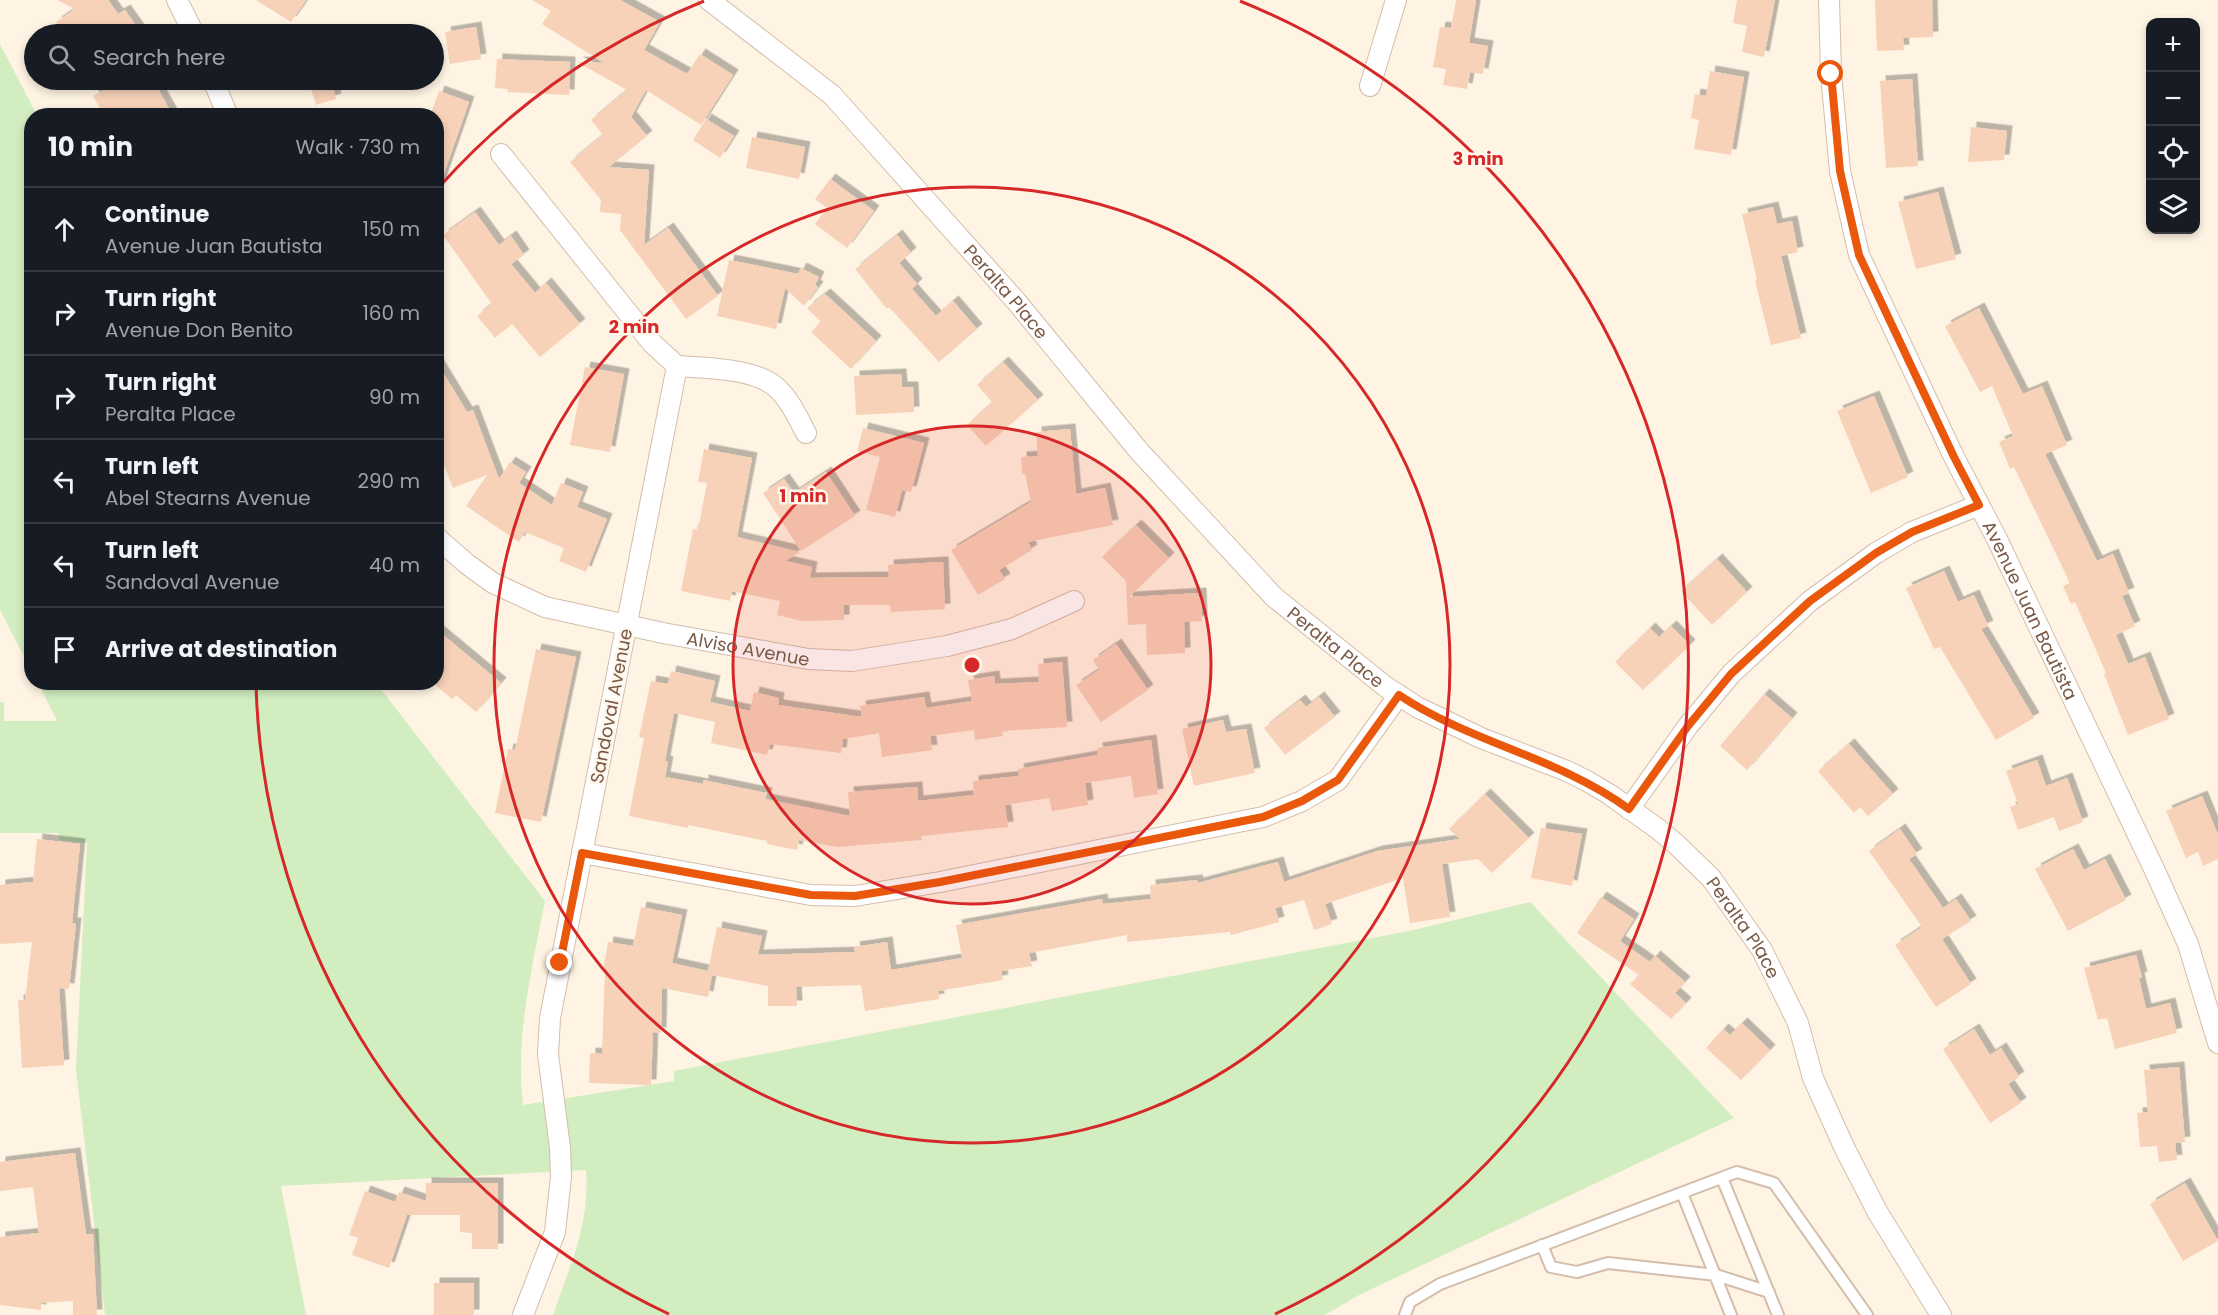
<!DOCTYPE html>
<meta charset="utf-8">
<style>
:root{--surface:#171b24;--page:#20242c;--text:#f1f3f6;--muted:#9ea1a6;--line:#363941}
body{margin:0;font-family:Poppins,sans-serif;background:var(--page);color:var(--text)}
.controls{position:absolute;right:18px;top:18px;display:grid;overflow:hidden;border-radius:12px;box-shadow:0 3px 9px #0003}
.controls button{width:54px;height:54px;display:grid;place-items:center;padding:0;border:0;border-bottom:2px solid var(--line);background:var(--surface);color:var(--text);font:30px sans-serif}
.stop{position:absolute;width:18px;height:18px;margin:-14px;border:4px solid #ea580c;border-radius:50%;background:#fff}
.stop.end{background:#ea580c;border-color:#fff;box-shadow:0 2px 6px #0008}
.list{margin:0;padding:0;list-style:none}
h2{display:flex;justify-content:space-between;align-items:center;height:78px;margin:0;padding:0 24px;font-size:26px}
h2 small{font-size:20px;font-weight:400;color:var(--muted)}
.list li{display:grid;grid-template-columns:39px 1fr auto;gap:18px;align-items:center;box-sizing:border-box;height:84px;padding:0 24px;border-top:2px solid var(--line)}
.list b{display:block;font-size:22px;white-space:nowrap}
.list p{margin:0;font-size:20px;white-space:nowrap;color:var(--muted)}
.list em{font-size:20px;font-style:normal;color:var(--muted)}
.icon{flex:none;width:33px;height:33px;fill:none;stroke:currentColor;stroke-width:2;stroke-linecap:round;stroke-linejoin:round}
.map{position:relative;flex:none;width:2218px;height:1315px;overflow:hidden}
.search{position:absolute;background:var(--surface);box-shadow:0 3px 9px #0003;left:24px;top:24px;width:420px;height:66px;display:flex;align-items:center;gap:15px;box-sizing:border-box;padding:0 21px;border-radius:33px;color:var(--muted);font-size:22px}
.panel{position:absolute;background:var(--surface);box-shadow:0 3px 9px #0003;left:24px;top:108px;width:420px;height:582px;border-radius:24px}
.map>svg:first-child{display:block}
.green{fill:#d2eec0}
.building{fill:#f7d1b8;filter:url(#shadow)}
.lines{fill:none;stroke-linecap:round;stroke-linejoin:round}
.lane-casing{stroke:#d4bdab;stroke-width:14}
.street-casing{stroke:#d4bdab;stroke-width:22}
.lane{stroke:#fff;stroke-width:10}
.street{stroke:#fff;stroke-width:20}
.route{stroke:#ea580c;stroke-width:8}
.ring{fill:none;stroke:#d62828;stroke-width:3}
.labels{text-anchor:middle;dominant-baseline:central;stroke-width:5;stroke-linejoin:round;paint-order:stroke}
.street-label{font-size:18px;fill:#7a5946;stroke:#fff8ec}
.centre{fill:#d62828;stroke:#fff8ec;stroke-width:3}
.ring-label{font-size:18px;text-anchor:middle;font-weight:bold;fill:#d62828;stroke:#fff8ec;stroke-width:5;stroke-linejoin:round;paint-order:stroke}
</style>
<div class="map">
<svg width="2218" height="1315" viewBox="0 0 2218 1315">
<defs>
<filter id="shadow"><feDropShadow dx="5.5" dy="-5.5" stdDeviation="0" flood-color="#0004"/></filter>
</defs>
<rect width="100%" height="100%" fill="#fff4e3"/>
<path class="green" d="M 0,44 L 37,115 L 32,116 L 31,670 L 0,610 Z
M 38,683 L 376,683 L 545,901 C 532,969 515,1035 523,1105 L 674,1081 L 674,1071 L 1409,931 L 1530,902 L 1734,1118 L 1361,1294 L 1325,1315 L 553,1315 C 570,1265 590,1225 586,1170 L 281,1186 L 306,1315 L 105,1315 L 76,1070 L 87,843 L 59,840 L 58,833 L 0,833 L 0,702 L 4,702 L 4,721 L 57,721 Z"/>
<path class="building" d="M 57,0 L 108,0 L 118,14 L 125,10 L 142,34 L 65,34 L 56,22 L 75,9 Z
M 256,0 L 306,0 L 291,22 Z
M 532,0 L 620,0 L 660,22 L 644,50 L 687,74 L 700,54 L 733,75 L 701,125 L 646,90 L 631,117 L 647,136 L 609,167 L 649,170 L 644,245 L 668,228 L 718,296 L 686,319 L 620,230 L 621,214 L 600,212 L 601,200 L 570,162 L 603,135 L 591,120 L 627,90 L 577,62 L 604,63 L 542,24 L 551,11 Z
M 1456,0 L 1476,0 L 1469,43 L 1488,46 L 1483,74 L 1470,72 L 1467,89 L 1443,85 L 1446,69 L 1433,67 L 1440,27 L 1451,28 Z
M 1737,0 L 1775,0 L 1764,57 L 1742,52 L 1747,26 L 1733,23 Z
M 1875,0 L 1932,0 L 1933,37 L 1903,38 L 1904,50 L 1877,51 Z
M 476,27 L 481,59 L 450,64 L 445,32 Z
M 497,59 L 570,62 L 569,95 L 507,92 L 508,89 L 495,88 Z
M 1710,71 L 1744,77 L 1731,155 L 1694,149 L 1699,120 L 1691,118 L 1695,94 L 1706,96 Z
M 1912,79 L 1918,166 L 1886,168 L 1880,81 Z
M 122,80 L 153,80 L 173,116 L 104,116 L 93,96 Z
M 308,80 L 331,80 L 336,99 L 316,105 Z
M 439,91 L 469,102 L 439,188 L 436,187 L 436,116 L 430,116 Z
M 706,119 L 734,136 L 720,158 L 693,140 Z
M 1971,127 L 2007,131 L 2004,160 L 1968,162 Z
M 752,137 L 805,147 L 799,179 L 746,168 Z
M 830,179 L 874,211 L 847,248 L 815,224 L 827,208 L 815,199 Z
M 1938,192 L 1956,259 L 1916,269 L 1898,202 Z
M 1773,207 L 1777,224 L 1792,221 L 1798,252 L 1781,256 L 1801,338 L 1771,345 L 1755,281 L 1757,280 L 1742,214 Z
M 475,212 L 499,245 L 511,236 L 524,255 L 511,264 L 535,293 L 546,283 L 580,324 L 540,357 L 512,324 L 495,338 L 477,316 L 492,304 L 443,235 Z
M 897,235 L 911,253 L 899,263 L 917,284 L 912,289 L 936,316 L 953,301 L 977,329 L 939,362 L 889,307 L 887,309 L 855,269 Z
M 729,260 L 798,274 L 801,268 L 819,277 L 815,285 L 818,287 L 804,306 L 785,288 L 776,329 L 717,316 Z
M 825,294 L 876,341 L 851,369 L 811,332 L 821,322 L 807,308 Z
M 1979,308 L 2023,394 L 2042,386 L 2067,445 L 2045,454 L 2097,561 L 2113,554 L 2129,593 L 2122,596 L 2135,626 L 2116,635 L 2128,664 L 2145,657 L 2169,719 L 2128,735 L 2104,674 L 2106,673 L 2075,602 L 2071,604 L 2063,586 L 2070,583 L 2014,467 L 2010,469 L 1999,442 L 2013,436 L 1992,386 L 1980,392 L 1945,326 Z
M 436,361 L 467,412 L 473,410 L 499,479 L 510,462 L 526,472 L 519,483 L 552,505 L 561,483 L 583,492 L 577,507 L 607,519 L 586,572 L 559,561 L 564,548 L 525,532 L 519,542 L 466,506 L 487,475 L 453,488 L 436,443 Z
M 1003,362 L 1038,400 L 986,446 L 967,425 L 992,402 L 977,385 Z
M 585,367 L 624,374 L 610,452 L 570,445 Z
M 901,374 L 902,387 L 913,387 L 914,412 L 856,415 L 854,376 Z
M 1874,396 L 1908,477 L 1871,493 L 1837,411 Z
M 863,428 L 924,443 L 911,492 L 902,490 L 895,517 L 866,510 L 880,457 L 857,451 Z
M 1070,429 L 1076,494 L 1105,488 L 1113,525 L 1028,542 L 1032,550 L 999,570 L 1005,579 L 978,595 L 951,550 L 1031,502 L 1025,474 L 1022,474 L 1021,457 L 1038,456 L 1036,432 Z
M 704,449 L 752,458 L 737,537 L 800,552 L 785,561 L 812,567 L 810,578 L 889,577 L 888,565 L 943,562 L 945,609 L 891,612 L 890,605 L 844,605 L 844,620 L 802,621 L 777,615 L 780,601 L 732,591 L 730,601 L 681,591 L 693,529 L 698,530 L 707,483 L 698,482 Z
M 826,472 L 855,516 L 801,551 L 763,493 L 784,479 L 794,493 Z
M 1136,525 L 1169,558 L 1129,597 L 1201,593 L 1202,621 L 1184,622 L 1185,653 L 1147,655 L 1146,624 L 1128,625 L 1126,581 L 1102,557 Z
M 1717,559 L 1747,592 L 1712,625 L 1681,591 Z
M 1944,571 L 1958,602 L 1974,595 L 1988,626 L 1981,629 L 2034,718 L 1996,740 L 1940,647 L 1934,649 L 1906,588 Z
M 1671,626 L 1690,645 L 1643,690 L 1615,662 L 1650,628 L 1659,637 Z
M 436,629 L 501,683 L 476,712 L 456,695 L 452,699 L 436,686 Z
M 1116,644 L 1148,690 L 1101,722 L 1076,685 L 1099,670 L 1093,660 Z
M 536,649 L 576,657 L 541,822 L 495,813 L 508,749 L 515,750 Z
M 1062,662 L 1067,727 L 1002,731 L 1003,736 L 975,740 L 974,730 L 930,736 L 932,750 L 882,757 L 879,733 L 843,739 L 841,753 L 770,744 L 767,755 L 711,743 L 715,722 L 674,713 L 665,761 L 668,762 L 665,777 L 703,784 L 703,780 L 767,793 L 765,799 L 850,816 L 848,792 L 917,787 L 918,801 L 974,795 L 973,781 L 1019,776 L 1018,769 L 1098,755 L 1097,748 L 1151,740 L 1158,794 L 1134,798 L 1131,776 L 1085,783 L 1088,805 L 1052,811 L 1049,798 L 1005,805 L 1008,827 L 921,836 L 922,840 L 837,847 L 799,840 L 797,850 L 767,844 L 767,841 L 688,825 L 688,828 L 629,816 L 644,738 L 639,737 L 651,681 L 668,684 L 671,671 L 715,681 L 710,702 L 750,711 L 754,692 L 779,698 L 778,705 L 862,717 L 860,706 L 924,697 L 926,708 L 972,701 L 968,680 L 994,676 L 995,684 L 1039,682 L 1038,664 Z
M 1764,694 L 1792,718 L 1747,770 L 1720,746 Z
M 1319,697 L 1335,717 L 1285,755 L 1264,728 L 1300,700 L 1306,707 Z
M 1223,720 L 1226,732 L 1246,729 L 1255,773 L 1194,786 L 1182,729 Z
M 1849,744 L 1893,794 L 1868,816 L 1860,807 L 1854,813 L 1818,771 Z
M 2037,760 L 2046,786 L 2067,778 L 2083,822 L 2059,831 L 2054,817 L 2018,830 L 2010,807 L 2018,804 L 2006,771 Z
M 1485,794 L 1529,838 L 1492,873 L 1478,859 L 1442,864 L 1450,917 L 1410,923 L 1403,878 L 1325,904 L 1332,924 L 1314,930 L 1304,900 L 1275,908 L 1279,922 L 1231,935 L 1230,932 L 1127,942 L 1127,935 L 1029,953 L 1032,966 L 1001,971 L 1003,980 L 938,991 L 939,999 L 865,1011 L 861,985 L 796,987 L 797,1006 L 768,1006 L 768,986 L 712,975 L 708,997 L 662,988 L 661,1033 L 653,1032 L 651,1085 L 589,1083 L 590,1053 L 602,1054 L 605,972 L 603,971 L 608,942 L 633,946 L 641,907 L 682,915 L 672,963 L 708,971 L 717,927 L 762,936 L 758,955 L 855,952 L 854,947 L 887,942 L 891,970 L 962,958 L 956,925 L 1102,899 L 1103,904 L 1151,899 L 1150,885 L 1197,880 L 1198,883 L 1278,862 L 1284,882 L 1377,851 L 1460,839 L 1449,829 Z
M 2202,796 L 2218,835 L 2218,859 L 2203,866 L 2198,852 L 2186,858 L 2166,811 Z
M 1541,828 L 1582,834 L 1572,886 L 1531,878 Z
M 1900,829 L 1917,854 L 1909,859 L 1943,908 L 1956,899 L 1971,921 L 1942,939 L 1971,984 L 1936,1007 L 1895,945 L 1922,927 L 1869,851 Z
M 37,839 L 80,844 L 72,923 L 76,923 L 69,989 L 59,988 L 64,1065 L 22,1068 L 18,1000 L 25,1000 L 32,942 L 0,944 L 0,885 L 33,882 Z
M 2073,849 L 2084,870 L 2105,859 L 2126,900 L 2068,931 L 2035,869 Z
M 1601,897 L 1634,919 L 1620,941 L 1650,962 L 1655,956 L 1685,982 L 1675,993 L 1686,1003 L 1671,1019 L 1630,984 L 1639,975 L 1577,933 Z
M 2136,955 L 2142,977 L 2139,978 L 2146,1009 L 2170,1003 L 2177,1033 L 2115,1049 L 2107,1018 L 2098,1020 L 2084,968 Z
M 1742,1023 L 1770,1050 L 1741,1080 L 1706,1048 L 1723,1029 L 1730,1035 Z
M 1974,1029 L 1990,1055 L 2001,1048 L 2019,1077 L 2008,1084 L 2021,1103 L 1990,1123 L 1943,1049 Z
M 2179,1067 L 2185,1142 L 2175,1143 L 2177,1160 L 2159,1162 L 2157,1146 L 2140,1147 L 2137,1113 L 2148,1112 L 2144,1070 Z
M 75,1153 L 86,1234 L 93,1234 L 97,1315 L 73,1315 L 73,1301 L 41,1303 L 41,1310 L 0,1305 L 0,1237 L 39,1233 L 33,1187 L 0,1191 L 0,1162 Z
M 426,1183 L 498,1183 L 498,1249 L 472,1249 L 472,1233 L 460,1232 L 460,1215 L 407,1215 L 389,1268 L 352,1255 L 358,1238 L 349,1235 L 365,1191 L 395,1202 L 399,1192 L 426,1201 Z
M 2185,1183 L 2218,1241 L 2183,1261 L 2150,1204 Z
M 434,1283 L 474,1283 L 474,1315 L 434,1315 Z"/>
<g class="lines">
<defs>
<path id="lane" d="M 1722,1178 L 1778,1315
M 1682,1193 L 1731,1315
M 1542,1245 L 1551,1267 L 1577,1272 L 1608,1263 L 1716,1275 L 1769,1292
M 1405,1315 L 1410,1302 L 1440,1284 L 1737,1172 L 1774,1183 L 1867,1315"/>
<g id="street">
<path d="M 177,0 L 194,34"/>
<path id="s1" d="M 709,0 L 832,95 L 1016,301 L 1139,451 L 1274,597 L 1386,687 L 1417,707 L 1481,738 L 1567,771 L 1587,781 L 1609,794 L 1658,829 L 1676,844 L 1711,878 L 1762,950 L 1798,1023 L 1813,1078 L 1845,1149 L 1878,1213 L 1941,1315"/>
<path id="s2" d="M 1829,0 L 1831,74 L 1840,171 L 1859,255 L 1954,457 L 1997,539 L 2155,871 L 2188,944 L 2218,1043"/>
<path d="M 213,80 L 228,116"/>
<path d="M 1370,86 L 1396,0"/>
<path d="M 501,154 L 652,343 L 677,366 L 550,1018 L 548,1054 L 560,1148 L 561,1177 L 555,1232 L 523,1315"/>
<path d="M 677,366 C 706,368 759,368 779,390 C 791,402 798,418 806,433"/>
<path id="s3" d="M 436,537 L 467,564 L 493,583 L 545,607 L 663,633 L 808,659 L 852,661 L 947,646 L 1012,629 L 1074,601"/>
<path d="M 1629,809 L 1688,726 L 1731,674 L 1810,601 L 1876,553 L 1912,532 L 1979,505"/>
<path d="M 582,853 L 811,895 L 855,896 L 940,882 L 1263,817 L 1302,801 L 1338,780 L 1399,695"/>
</g>
</defs>
<use href="#lane" class="lane-casing"/>
<use href="#street" class="street-casing"/>
<use href="#lane" class="lane"/>
<use href="#street" class="street"/>
</g>
<g class="lines">
<path class="route" d="M 560,963 L 582,853 L 811,895 L 855,896 L 940,882 L 1263,817 L 1302,801 L 1338,780 L 1399,695 C 1471,743 1558,757 1629,809 L 1688,726 L 1731,674 L 1810,601 L 1876,553 L 1912,532 L 1979,505 L 1954,457 L 1859,255 L 1840,171 L 1831,74"/>
</g>
<circle cx="972" cy="665" r="239" fill="#d62828" fill-opacity=".12"/>
<g class="ring">
<circle cx="972" cy="665" r="239"/>
<circle cx="972" cy="665" r="478"/>
<path d="M669 1314A716 716 0 0 1 256 684M440 186A716 716 0 0 1 704 1M1240 1A716 716 0 0 1 1275 1314"/>
</g>
<g class="labels">
<g class="street-label">
<text stroke="none"><textPath href="#s1" startOffset="418">Peralta Place</textPath></text>
<text stroke="none"><textPath href="#s2" startOffset="652">Avenue Juan Bautista</textPath></text>
<text stroke="none"><textPath href="#s3" startOffset="338">Alviso Avenue</textPath></text>
<text stroke="none"><textPath href="#s1" startOffset="904">Peralta Place</textPath></text>
<text transform="translate(611 706) rotate(-79)">Sandoval Avenue</text>
<text stroke="none"><textPath href="#s1" startOffset="1408">Peralta Place</textPath></text>
</g>
</g>
<circle cx="972" cy="665" r="9" class="centre"/>
<g class="ring-label">
<text x="1478" y="165">3 min</text>
<text x="634" y="333">2 min</text>
<text x="803" y="502">1 min</text>
</g>
</svg>
<div class="controls">
<button>+</button>
<button>−</button>
<button><svg class="icon" aria-label="locate" viewBox="0 0 24 24"><circle cx="12" cy="12" r="6"/><path d="M12 2v4M12 18v4M2 12h4M18 12h4"/></svg></button>
<button><svg class="icon" aria-label="layers" viewBox="0 0 24 24"><path d="M12 4l9 5-9 5-9-5zM3 14l9 5 9-5"/></svg></button>
</div>
<div class="stop" style="left:1831px;top:74px"></div>
<div class="stop end" style="left:560px;top:963px"></div>
<div class="search"><svg class="icon" aria-label="search" viewBox="0 0 24 24"><circle cx="10" cy="10" r="6"/><path d="M15 15l6 6"/></svg>Search here</div>
<section class="panel">
<h2>10 min<small>Walk · 730 m</small></h2>
<ul class="list">
<li><svg class="icon" aria-label="ahead" viewBox="0 0 24 24"><path d="M12 20V5M6 11l6-6 6 6"/></svg><div><b>Continue</b><p>Avenue Juan Bautista</p></div><em>150 m</em></li>
<li><svg class="icon" aria-label="right" viewBox="0 0 24 24"><path d="M7 20v-9h11M14 6l5 5-5 5"/></svg><div><b>Turn right</b><p>Avenue Don Benito</p></div><em>160 m</em></li>
<li><svg class="icon" aria-label="right" viewBox="0 0 24 24"><path d="M7 20v-9h11M14 6l5 5-5 5"/></svg><div><b>Turn right</b><p>Peralta Place</p></div><em>90 m</em></li>
<li><svg class="icon" aria-label="left" viewBox="0 0 24 24"><path d="M17 20v-9H6M10 6l-5 5 5 5"/></svg><div><b>Turn left</b><p>Abel Stearns Avenue</p></div><em>290 m</em></li>
<li><svg class="icon" aria-label="left" viewBox="0 0 24 24"><path d="M17 20v-9H6M10 6l-5 5 5 5"/></svg><div><b>Turn left</b><p>Sandoval Avenue</p></div><em>40 m</em></li>
<li><svg class="icon" aria-label="arrive" viewBox="0 0 24 24"><path d="M6 21V4h12l-3 4 3 4H6"/></svg><div><b>Arrive at destination</b></div></li>
</ul>
</section>
</div>
